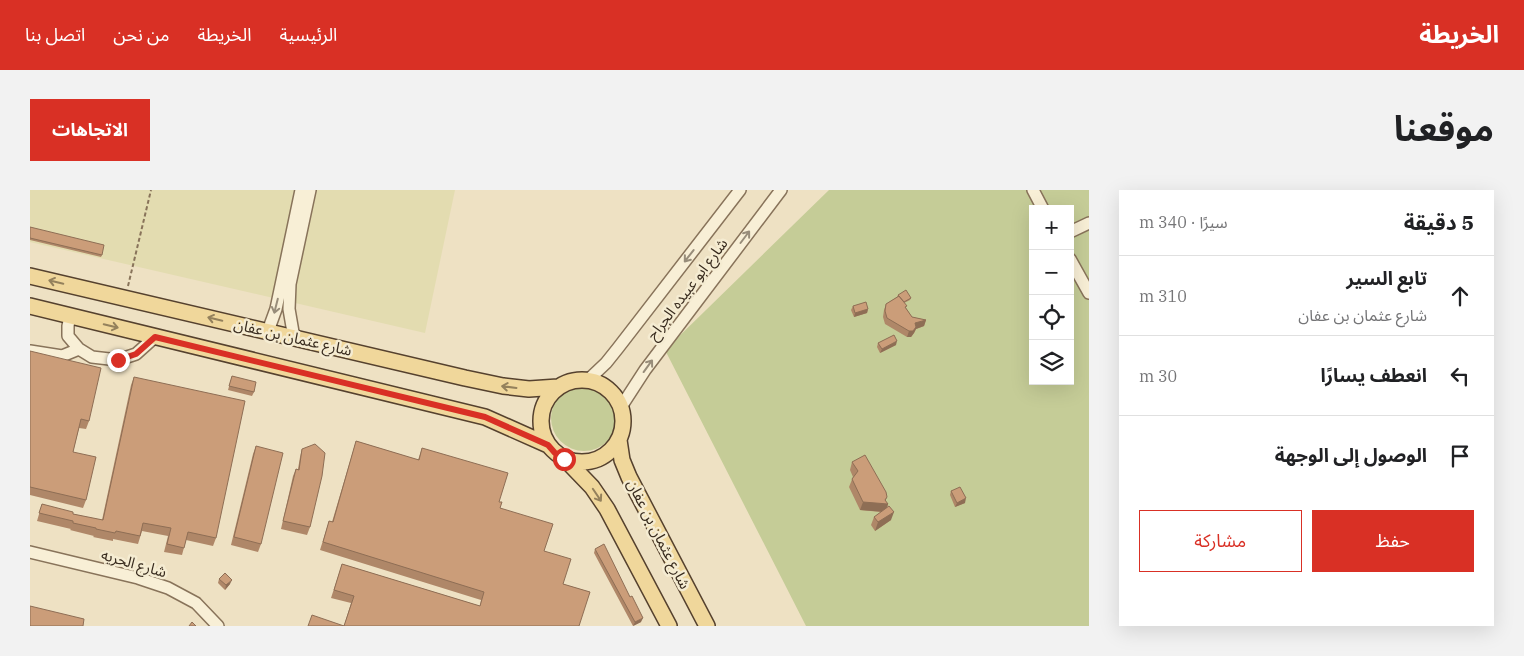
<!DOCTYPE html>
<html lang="ar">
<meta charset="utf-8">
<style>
:root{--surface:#fff;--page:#f2f2f2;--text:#202124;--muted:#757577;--line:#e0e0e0;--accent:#d93025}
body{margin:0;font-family:"IBM Plex Serif","Noto Sans Arabic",serif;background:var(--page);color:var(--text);direction:rtl}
.controls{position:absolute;right:15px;top:15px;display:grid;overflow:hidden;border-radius:0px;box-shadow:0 5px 20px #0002}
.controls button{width:45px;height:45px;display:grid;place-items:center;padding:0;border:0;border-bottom:1px solid var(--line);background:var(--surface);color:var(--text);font:25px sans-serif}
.stop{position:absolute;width:15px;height:15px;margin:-11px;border:4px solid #d93025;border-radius:50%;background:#fff}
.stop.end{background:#d93025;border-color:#fff;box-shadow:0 1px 5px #0008}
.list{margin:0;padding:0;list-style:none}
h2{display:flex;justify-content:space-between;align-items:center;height:65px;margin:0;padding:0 20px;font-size:21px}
h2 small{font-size:16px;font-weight:400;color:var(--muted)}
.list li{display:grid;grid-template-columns:32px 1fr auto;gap:15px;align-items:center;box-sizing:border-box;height:80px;padding:0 20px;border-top:1px solid var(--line)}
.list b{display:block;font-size:19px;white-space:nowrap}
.list p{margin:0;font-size:16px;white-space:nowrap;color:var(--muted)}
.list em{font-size:16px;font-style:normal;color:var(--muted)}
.actions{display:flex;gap:10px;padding:15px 20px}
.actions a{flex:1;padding:11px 0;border:1px solid var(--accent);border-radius:0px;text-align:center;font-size:18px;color:var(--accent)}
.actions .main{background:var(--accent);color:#fff}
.icon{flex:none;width:28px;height:28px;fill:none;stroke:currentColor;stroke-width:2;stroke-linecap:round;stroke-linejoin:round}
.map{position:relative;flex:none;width:1059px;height:436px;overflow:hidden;direction:ltr;border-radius:0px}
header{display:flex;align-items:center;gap:30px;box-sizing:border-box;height:70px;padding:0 25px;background:var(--accent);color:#fff}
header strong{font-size:24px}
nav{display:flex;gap:28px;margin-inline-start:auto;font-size:18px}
.intro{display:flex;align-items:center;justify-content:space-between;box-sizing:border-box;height:120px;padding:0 30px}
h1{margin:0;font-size:35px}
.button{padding:12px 22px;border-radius:0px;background:var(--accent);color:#fff;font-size:18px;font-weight:700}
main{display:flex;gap:30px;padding:0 30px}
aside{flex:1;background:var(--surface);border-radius:0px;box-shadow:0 5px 20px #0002}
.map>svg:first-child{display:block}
.farmland{fill:#e3dcb0}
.green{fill:#c5cc97;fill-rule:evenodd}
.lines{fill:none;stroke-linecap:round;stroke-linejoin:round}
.minor-casing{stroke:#88735a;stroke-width:14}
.major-casing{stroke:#55412e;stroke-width:18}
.path{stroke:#88735a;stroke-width:2;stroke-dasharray:4 2.5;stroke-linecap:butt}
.minor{stroke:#f8efd6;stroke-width:11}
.major{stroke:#f0d79b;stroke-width:15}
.wall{fill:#af8768}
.shaded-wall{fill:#8e6e55}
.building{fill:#cb9d79;stroke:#8e6e55}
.oneway{stroke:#988d7a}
.oneway2{stroke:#94815c}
.route{stroke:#d93025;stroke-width:6}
.labels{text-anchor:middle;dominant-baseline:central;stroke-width:5;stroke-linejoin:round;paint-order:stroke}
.street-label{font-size:15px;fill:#382b1e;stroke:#f5ecd2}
</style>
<header>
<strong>الخريطة</strong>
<nav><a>الرئيسية</a><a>الخريطة</a><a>من نحن</a><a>اتصل بنا</a></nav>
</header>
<div class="intro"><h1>موقعنا</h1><a class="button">الاتجاهات</a></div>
<main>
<aside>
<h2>5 دقيقة<small>سيرًا · 340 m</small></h2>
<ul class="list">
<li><svg class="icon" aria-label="ahead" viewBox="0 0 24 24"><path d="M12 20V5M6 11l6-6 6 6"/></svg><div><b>تابع السير</b><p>شارع عثمان بن عفان</p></div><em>310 m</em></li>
<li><svg class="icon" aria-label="left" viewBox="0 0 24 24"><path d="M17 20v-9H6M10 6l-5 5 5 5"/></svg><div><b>انعطف يسارًا</b></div><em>30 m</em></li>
<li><svg class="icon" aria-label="arrive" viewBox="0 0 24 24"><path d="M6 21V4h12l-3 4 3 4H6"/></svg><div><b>الوصول إلى الوجهة</b></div></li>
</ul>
<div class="actions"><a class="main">حفظ</a><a>مشاركة</a></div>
</aside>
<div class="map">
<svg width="1059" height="436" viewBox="0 0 1059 436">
<rect width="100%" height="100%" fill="#eee1c3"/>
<path class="farmland" d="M 0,0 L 425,0 L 395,143 L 0,52 Z"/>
<path class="green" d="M 799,0 L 1059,0 L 1059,436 L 776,436 L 635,160 ZM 1003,19 L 1040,19 L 1040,191 L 1003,191 Z
M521 228a33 33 0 1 1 66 0a33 33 0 1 1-66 0Z"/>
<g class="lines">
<defs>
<path id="minor" d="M 1003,0 L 1013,19
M 1040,42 L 1059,33
M 1040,69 L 1059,103
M 40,126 L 38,136 L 38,146 L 49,159 L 62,167 L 88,170 L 106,164 L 125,147
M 238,141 L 246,119 L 271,0
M 264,148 L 259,119 L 260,94 L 280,0
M 0,161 L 32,166 L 49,159
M 558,190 L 576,173 L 588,158 L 710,0
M 591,217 L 615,180 L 751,0
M 0,362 L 108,388 L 138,398 L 166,413 L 188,436"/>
<path id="major" d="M 0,86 L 435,188 L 473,196 L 499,199 L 528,197
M 0,116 L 455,227 L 518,255
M511 231a41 41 0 1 1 82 0a41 41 0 1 1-82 0Z
M 589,250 L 592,270 L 599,287 L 677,436
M 536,270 L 562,297 L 577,319 L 639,436"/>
</defs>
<use href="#minor" class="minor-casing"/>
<use href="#major" class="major-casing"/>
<path class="path" d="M 98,96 L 121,0"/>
<use href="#minor" class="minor"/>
<use href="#major" class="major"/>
</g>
<path class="wall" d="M 0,37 L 72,65 L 71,67 L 0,50 Z
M 868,105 L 881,108 L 880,110 L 874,113 L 876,118 L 882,127 L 896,130 L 894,136 L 886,139 L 884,143 L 881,147 L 877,147 L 855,134 L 853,127 L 854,120 L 856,114 L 867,107 Z
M 823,116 L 838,119 L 837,123 L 824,127 L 821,120 Z
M 848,153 L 866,155 L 850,163 L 847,157 Z
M 0,161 L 59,231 L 56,239 L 49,238 L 43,262 L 56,310 L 53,318 L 0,305 Z
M 202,186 L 224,202 L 222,206 L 198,200 Z
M 104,187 L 186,348 L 183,356 L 156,350 L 152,365 L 134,362 L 138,346 L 112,341 L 108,354 L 83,349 L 83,351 L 63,347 L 64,346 L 40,340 L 41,339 L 7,331 L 12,314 L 43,324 L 72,330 L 101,195 Z
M 326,251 L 388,270 L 392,258 L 469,312 L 470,318 L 514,361 L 533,394 L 560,402 L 314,436 L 321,413 L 301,408 L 312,374 L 450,416 L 451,410 L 290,360 L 299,331 L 302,332 Z
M 226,256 L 231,354 L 228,362 L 201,355 L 223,264 Z
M 272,259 L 280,337 L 277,345 L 251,339 L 263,286 L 266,279 L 268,279 L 270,267 Z
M 822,272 L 858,314 L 857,317 L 861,330 L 845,341 L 841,335 L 844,327 L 851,322 L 830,320 L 819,297 L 823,287 L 820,280 Z
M 921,301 L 935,313 L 925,317 L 920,305 Z
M 565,359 L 611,432 L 603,436 L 564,363 Z
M 189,389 L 200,394 L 195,400 L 188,393 Z"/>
<path class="shaded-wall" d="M 838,119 L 837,123 L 824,127 L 825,123 Z
M 896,130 L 894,136 L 886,139 L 884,143 L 881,147 L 877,147 L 879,141 L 885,133 Z
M 867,151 L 866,155 L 850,163 L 852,159 Z
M 857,307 L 854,314 L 858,314 L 856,322 L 830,320 L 833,312 Z
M 936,308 L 935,313 L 925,317 L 927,313 Z
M 864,322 L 861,330 L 845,341 L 848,332 Z
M 202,390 L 200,394 L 195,400 L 196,395 Z
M 613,428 L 611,432 L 603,436 L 605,432 Z"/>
<path class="building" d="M 0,37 L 74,55 L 72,65 L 0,48 Z
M 876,100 L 881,108 L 874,112 L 868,105 Z
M 869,106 L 877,116 L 875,117 L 882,127 L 896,130 L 885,133 L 886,137 L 883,141 L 879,141 L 857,128 L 855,121 L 856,114 Z
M 836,112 L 838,119 L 825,123 L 823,116 Z
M 864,145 L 867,151 L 852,159 L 848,153 Z
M 0,161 L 71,178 L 59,231 L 51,229 L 43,262 L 66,267 L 56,310 L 0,297 Z
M 202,186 L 226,192 L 224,202 L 199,196 Z
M 104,187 L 215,211 L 186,348 L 158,342 L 154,358 L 137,354 L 141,338 L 113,333 L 110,346 L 86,341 L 85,343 L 66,339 L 66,338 L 43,333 L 43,331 L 9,323 L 12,314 L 43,322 L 43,324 L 73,330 Z
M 326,251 L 389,270 L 392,258 L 478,283 L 469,312 L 472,312 L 470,318 L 523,334 L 514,361 L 541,369 L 533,394 L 560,402 L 549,436 L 278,436 L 282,425 L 314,436 L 324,406 L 304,400 L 312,374 L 450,416 L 454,402 L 293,352 L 299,331 L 303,332 Z
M 285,254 L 295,263 L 292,286 L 280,337 L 253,331 L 266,279 L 269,280 L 272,259 Z
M 226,256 L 253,263 L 231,354 L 204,347 Z
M 835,265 L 856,302 L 857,307 L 855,310 L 858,314 L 833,312 L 822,289 L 828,281 L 822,272 Z
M 930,297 L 936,308 L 927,313 L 921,301 Z
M 859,316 L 864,322 L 848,332 L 844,327 Z
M 574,354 L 600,407 L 602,406 L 613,428 L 605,432 L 565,359 Z
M 195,383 L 202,390 L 196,395 L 189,389 Z
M 0,416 L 54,429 L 53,436 L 0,436 Z
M 162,432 L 166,436 L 159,436 Z"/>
<defs><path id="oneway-shaft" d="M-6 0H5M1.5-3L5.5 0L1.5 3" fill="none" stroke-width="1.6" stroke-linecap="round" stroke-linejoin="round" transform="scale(1.25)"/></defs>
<g class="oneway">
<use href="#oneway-shaft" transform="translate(715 47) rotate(-53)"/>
<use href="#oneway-shaft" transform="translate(659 66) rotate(128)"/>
<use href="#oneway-shaft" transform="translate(246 116) rotate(104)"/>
<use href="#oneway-shaft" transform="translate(618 176) rotate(-54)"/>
</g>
<g class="oneway2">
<use href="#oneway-shaft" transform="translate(26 92) rotate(-167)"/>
<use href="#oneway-shaft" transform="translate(185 129) rotate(-167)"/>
<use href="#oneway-shaft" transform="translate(81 136) rotate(14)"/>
<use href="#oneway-shaft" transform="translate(479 197) rotate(-173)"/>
<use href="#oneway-shaft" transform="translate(567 305) rotate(56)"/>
</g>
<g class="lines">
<path class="route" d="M 88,170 L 106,164 L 125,147 L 455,227 L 518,255 L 525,263 L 534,269"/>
</g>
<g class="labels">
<g class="street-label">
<text transform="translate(657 99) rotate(-53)">شارع ابو عبيده الجراح</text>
<text transform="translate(263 147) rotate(13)">شارع عثمان بن عفان</text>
<text transform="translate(629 344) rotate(63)">شارع عثمان بن عفان</text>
<text transform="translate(104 373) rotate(16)">شارع الحريه</text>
</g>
</g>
</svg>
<div class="controls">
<button>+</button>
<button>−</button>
<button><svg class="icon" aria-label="locate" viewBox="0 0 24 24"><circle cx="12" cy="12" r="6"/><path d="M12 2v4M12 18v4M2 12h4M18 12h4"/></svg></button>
<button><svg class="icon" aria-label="layers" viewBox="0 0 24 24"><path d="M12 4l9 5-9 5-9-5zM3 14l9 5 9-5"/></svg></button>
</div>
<div class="stop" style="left:534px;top:269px"></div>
<div class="stop end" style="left:88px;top:170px"></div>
</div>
</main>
